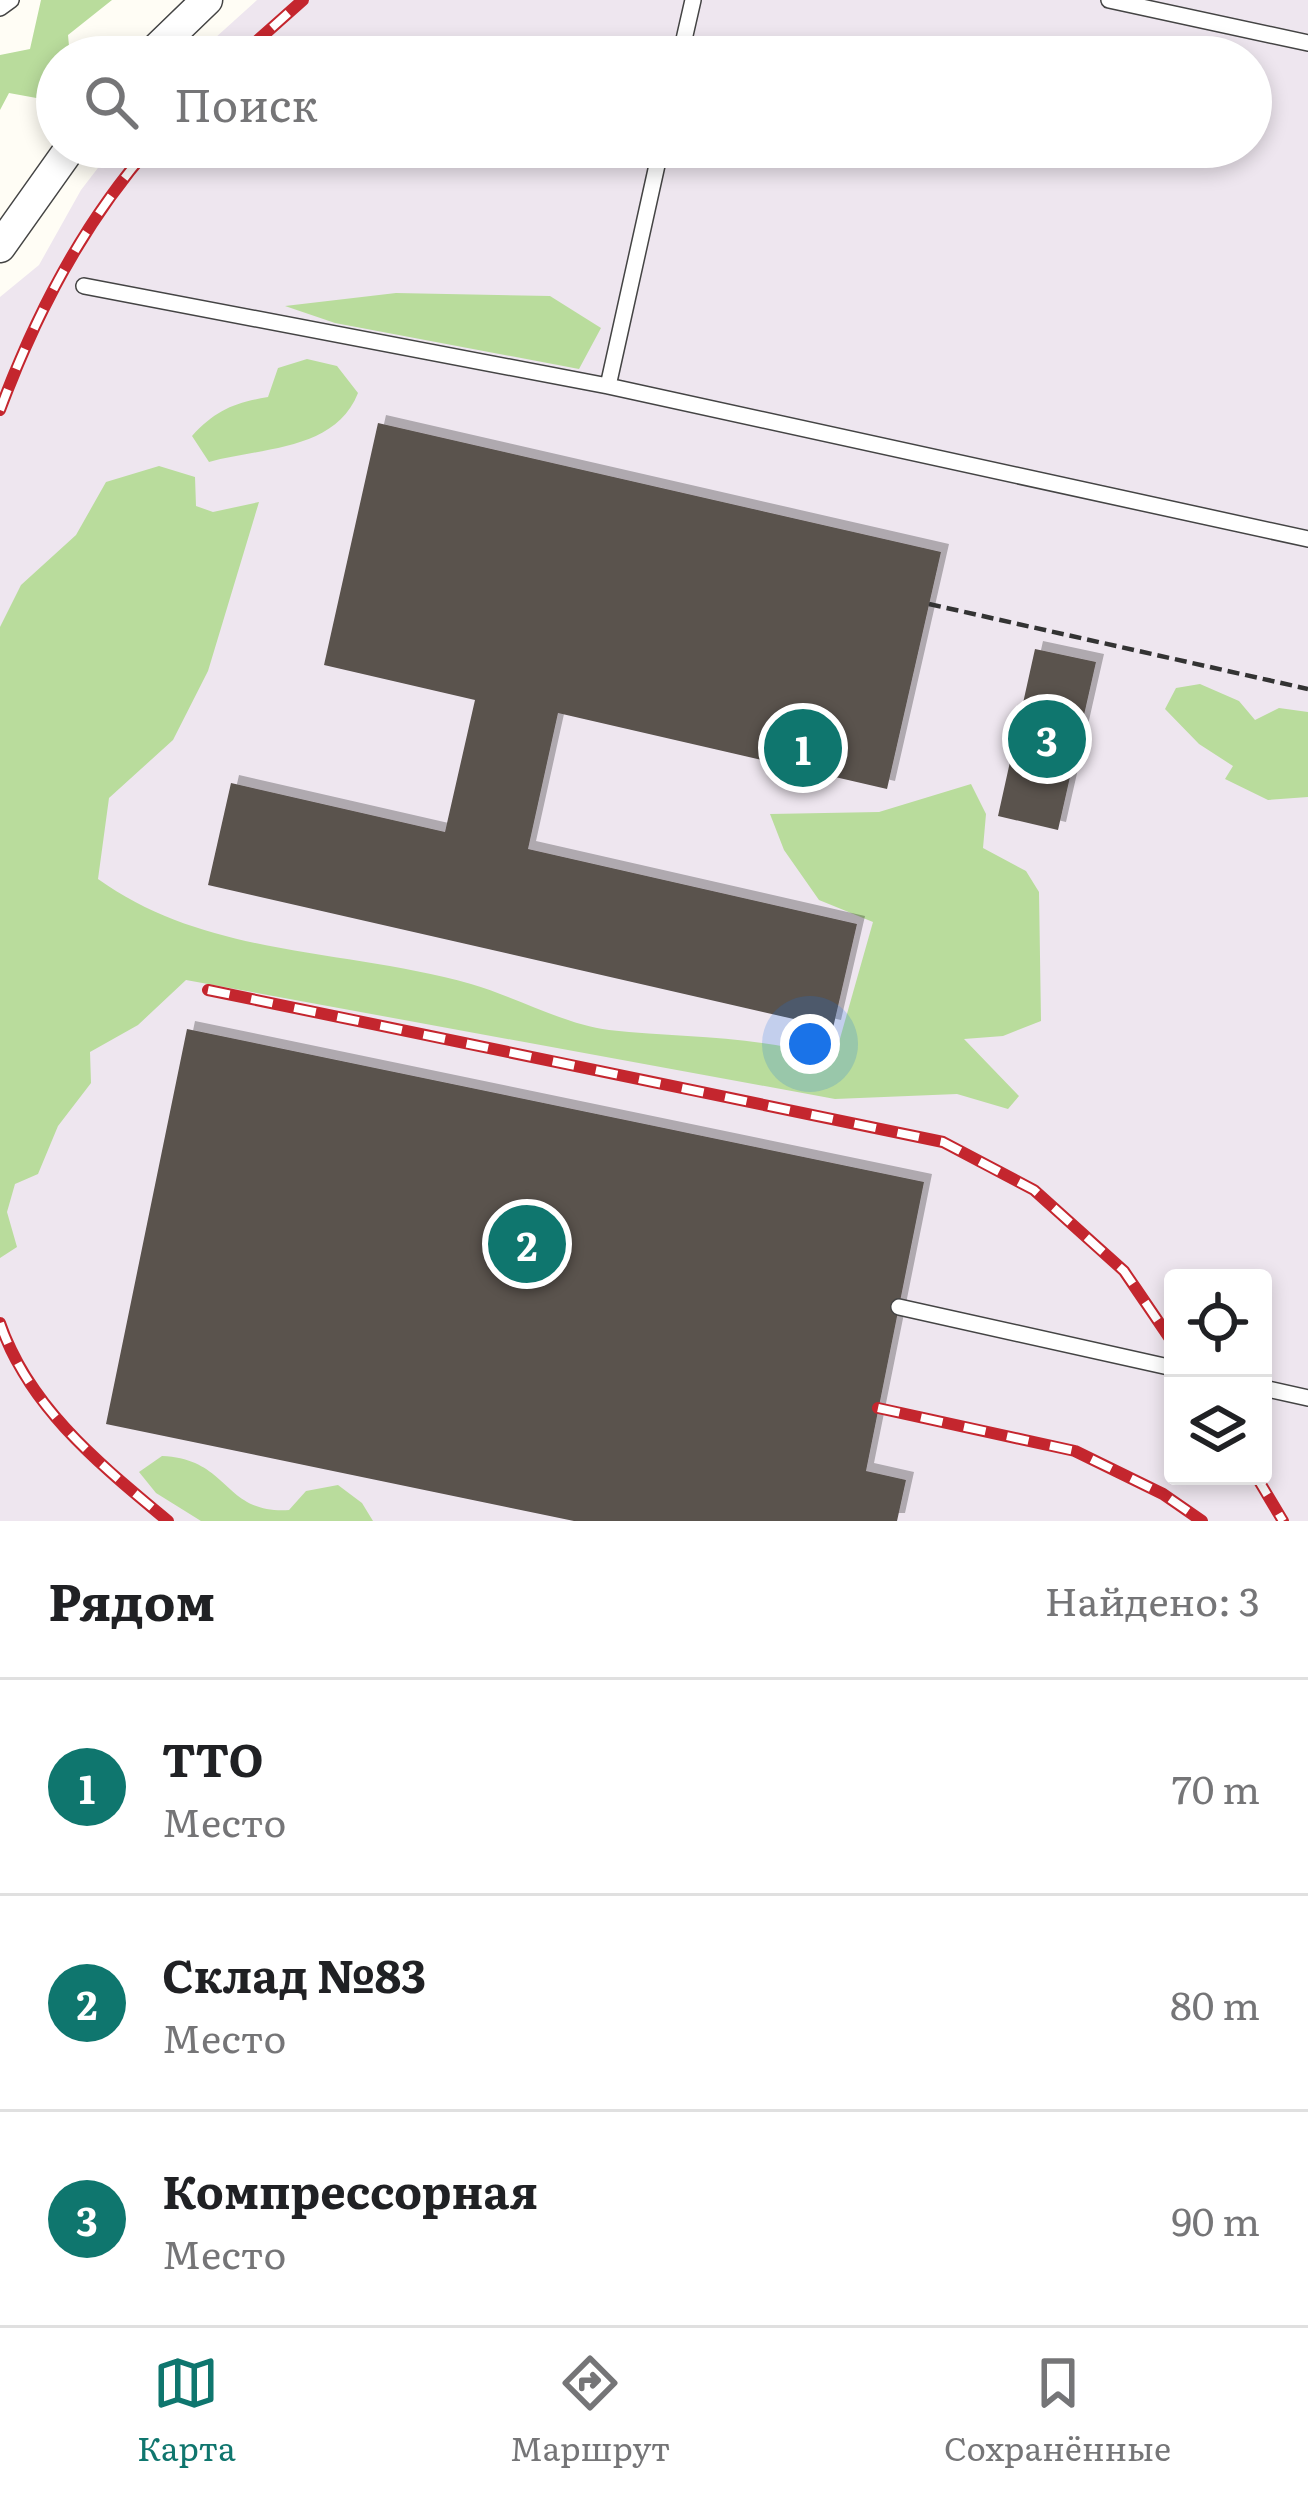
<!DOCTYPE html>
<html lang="ru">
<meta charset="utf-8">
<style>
:root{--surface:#fff;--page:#f6f6f6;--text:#202124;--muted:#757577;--line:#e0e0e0;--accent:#0f766e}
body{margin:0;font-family:Literata,serif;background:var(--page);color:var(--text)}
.controls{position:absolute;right:36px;bottom:36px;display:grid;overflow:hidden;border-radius:12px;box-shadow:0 6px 18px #0003}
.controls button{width:108px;height:108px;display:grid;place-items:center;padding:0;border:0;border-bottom:3px solid var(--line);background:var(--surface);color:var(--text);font:60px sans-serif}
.you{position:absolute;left:810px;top:1044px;width:42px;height:42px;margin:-30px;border:9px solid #fff;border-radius:50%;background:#1a73e8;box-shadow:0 0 0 18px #1a73e833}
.badge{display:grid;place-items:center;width:78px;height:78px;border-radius:50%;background:var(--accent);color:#fff;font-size:39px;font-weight:700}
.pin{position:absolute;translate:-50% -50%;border:6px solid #fff;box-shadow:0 3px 12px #0006}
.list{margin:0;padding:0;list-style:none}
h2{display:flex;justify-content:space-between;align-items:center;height:156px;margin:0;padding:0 48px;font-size:51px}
h2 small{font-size:39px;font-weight:400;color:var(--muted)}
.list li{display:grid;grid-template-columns:78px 1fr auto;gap:36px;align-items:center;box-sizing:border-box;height:216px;padding:0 48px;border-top:3px solid var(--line)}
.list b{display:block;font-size:45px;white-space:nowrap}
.list p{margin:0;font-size:39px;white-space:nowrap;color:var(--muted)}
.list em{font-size:39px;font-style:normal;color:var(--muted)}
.icon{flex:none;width:66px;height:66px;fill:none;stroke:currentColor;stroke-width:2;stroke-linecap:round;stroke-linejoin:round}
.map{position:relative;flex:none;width:1308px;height:1521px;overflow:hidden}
.search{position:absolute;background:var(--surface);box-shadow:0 6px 18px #0003;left:36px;right:36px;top:36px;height:132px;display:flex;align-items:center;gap:30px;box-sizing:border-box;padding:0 42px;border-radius:66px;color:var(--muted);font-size:45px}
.sheet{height:804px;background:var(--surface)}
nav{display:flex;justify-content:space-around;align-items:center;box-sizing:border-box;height:168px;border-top:3px solid var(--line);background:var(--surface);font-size:33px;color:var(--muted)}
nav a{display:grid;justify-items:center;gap:6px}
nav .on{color:var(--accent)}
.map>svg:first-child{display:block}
.industrial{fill:#eee6ef;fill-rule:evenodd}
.forest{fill:#b9dc9c}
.building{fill:#5a524d;filter:url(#shadow)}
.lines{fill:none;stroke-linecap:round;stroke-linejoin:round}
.service-casing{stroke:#444;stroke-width:18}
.minor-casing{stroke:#444;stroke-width:33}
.path{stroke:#333;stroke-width:4.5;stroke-dasharray:12 6;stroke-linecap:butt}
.service{stroke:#fff;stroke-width:15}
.minor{stroke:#fff;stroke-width:30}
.rail-casing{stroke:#c4262e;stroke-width:12}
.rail{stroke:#fff;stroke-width:8;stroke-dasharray:22;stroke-linecap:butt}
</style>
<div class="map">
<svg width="1308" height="1521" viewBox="0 0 1308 1521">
<defs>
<filter id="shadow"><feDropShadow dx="8" dy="-8" stdDeviation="0" flood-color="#0004"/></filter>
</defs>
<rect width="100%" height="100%" fill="#fffdf5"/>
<path class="industrial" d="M 257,0 L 1308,0 L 1308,1521 L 0,1521 L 0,297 L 39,265 L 81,190 L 114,147 L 1251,147 L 1251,57 L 194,57 ZM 1173,1278 L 1263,1278 L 1263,1476 L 1173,1476 Z"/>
<path class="forest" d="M 41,0 L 112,0 L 68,35 L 70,57 L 57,57 L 57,88 L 42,99 L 9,93 L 0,110 L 0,55 L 30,49 Z
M 396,293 L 550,296 L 601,328 L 579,369 L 335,323 L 285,306 Z
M 307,359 L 337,366 L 358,393 C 335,451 263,447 209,462 L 192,436 C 216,410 234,403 268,397 L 278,368 Z
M 159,466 L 195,477 L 196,506 L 213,512 L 259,502 L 208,671 L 173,740 L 109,798 L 98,879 C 208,958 345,948 471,984 C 516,997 563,1024 609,1030 C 681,1038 747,1035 817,1054 L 839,1042 L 873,922 L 819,900 L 784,850 L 770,814 L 879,812 L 971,784 L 986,814 L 983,848 L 1026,871 L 1039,892 L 1041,1021 L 1003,1036 L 964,1039 L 1019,1096 L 1008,1109 L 957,1094 L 835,1099 L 186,980 L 138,1025 L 90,1052 L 91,1083 L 58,1126 L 38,1174 L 15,1184 L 7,1212 L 17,1247 L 0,1258 L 0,627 L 21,585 L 76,535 L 106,482 Z
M 1200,684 L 1239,701 L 1255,720 L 1279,708 L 1308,712 L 1308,797 L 1268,800 L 1225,779 L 1233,766 L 1199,744 L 1165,709 L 1176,688 Z
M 162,1456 C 231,1459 222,1514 289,1510 L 306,1491 L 338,1485 L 362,1503 L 373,1521 L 201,1521 L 156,1493 L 139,1472 Z"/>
<path class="building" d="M 378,423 L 941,552 L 887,789 L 558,713 L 528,849 L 857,924 L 833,1028 L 208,885 L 231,783 L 445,832 L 475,700 L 324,665 Z
M 1035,649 L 1096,662 L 1058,830 L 998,816 Z
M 187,1029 L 924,1182 L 866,1471 L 906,1480 L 897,1521 L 574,1521 L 106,1424 Z"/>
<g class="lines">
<defs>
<path id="service" d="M 1109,0 L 1308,43
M 0,8 L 11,0
M 680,57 L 693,0
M 84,286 L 608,386 L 1308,539
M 608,386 L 661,147
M 899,1307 L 1173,1368
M 1263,1388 L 1308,1398"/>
<path id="minor" d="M 148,57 L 207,0
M 0,247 L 71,147"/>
</defs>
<use href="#service" class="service-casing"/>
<use href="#minor" class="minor-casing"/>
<path class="path" d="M 929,604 L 1308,689"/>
<use href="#service" class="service"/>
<use href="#minor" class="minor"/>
<defs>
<path id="rail" d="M 239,57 L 303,0
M 0,410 C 35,316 83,223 150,147
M 208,990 L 943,1142 L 1034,1190 L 1124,1271 L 1173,1343
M 0,1323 C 29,1408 101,1465 168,1521
M 878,1408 L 1075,1451 L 1163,1494 L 1202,1521
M 1256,1476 L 1283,1521"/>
</defs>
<use href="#rail" class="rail-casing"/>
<use href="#rail" class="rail"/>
</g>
</svg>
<div class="controls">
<button><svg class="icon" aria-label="locate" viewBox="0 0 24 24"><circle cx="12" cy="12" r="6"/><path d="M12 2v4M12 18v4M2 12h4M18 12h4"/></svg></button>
<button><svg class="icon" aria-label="layers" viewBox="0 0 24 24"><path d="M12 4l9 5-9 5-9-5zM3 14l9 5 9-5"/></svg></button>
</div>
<div class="you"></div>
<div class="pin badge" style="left:803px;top:748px">1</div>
<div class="pin badge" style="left:527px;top:1244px">2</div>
<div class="pin badge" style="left:1047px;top:739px">3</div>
<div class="search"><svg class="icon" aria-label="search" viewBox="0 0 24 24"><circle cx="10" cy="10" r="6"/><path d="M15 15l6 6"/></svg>Поиск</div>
</div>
<section class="sheet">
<h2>Рядом<small>Найдено: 3</small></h2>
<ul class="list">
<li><span class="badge">1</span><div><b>ТТО</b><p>Место</p></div><em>70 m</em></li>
<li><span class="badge">2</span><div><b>Склад №83</b><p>Место</p></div><em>80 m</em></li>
<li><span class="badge">3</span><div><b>Компрессорная</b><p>Место</p></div><em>90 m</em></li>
</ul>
</section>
<nav>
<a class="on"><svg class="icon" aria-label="map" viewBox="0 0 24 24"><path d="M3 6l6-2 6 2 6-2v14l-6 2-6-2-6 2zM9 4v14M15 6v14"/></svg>Карта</a>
<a><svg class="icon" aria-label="directions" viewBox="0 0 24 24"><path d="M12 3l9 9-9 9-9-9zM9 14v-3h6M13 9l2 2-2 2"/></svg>Маршрут</a>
<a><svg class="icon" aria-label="saved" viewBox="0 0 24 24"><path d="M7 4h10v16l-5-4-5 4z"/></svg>Сохранённые</a>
</nav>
